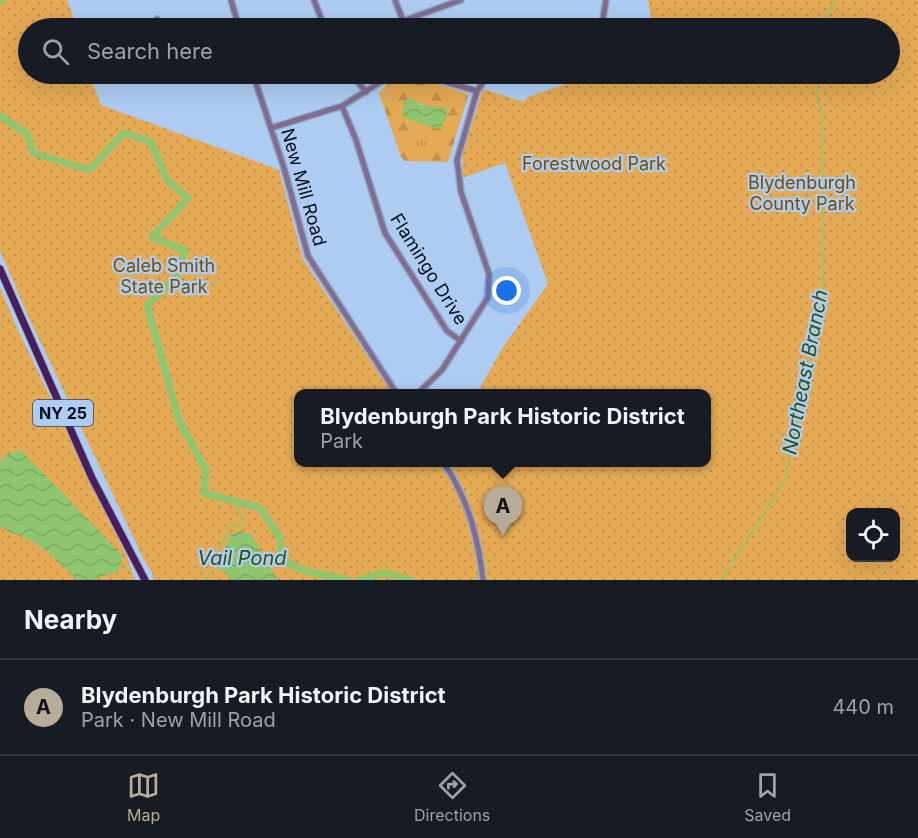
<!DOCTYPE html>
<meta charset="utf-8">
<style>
:root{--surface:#171b24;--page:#242831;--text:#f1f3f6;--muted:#9ea1a6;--line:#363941;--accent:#b7ab99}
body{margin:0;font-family:Inter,sans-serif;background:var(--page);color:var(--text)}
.controls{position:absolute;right:18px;bottom:18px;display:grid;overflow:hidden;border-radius:12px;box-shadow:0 6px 24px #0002}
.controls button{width:54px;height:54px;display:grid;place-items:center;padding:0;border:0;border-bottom:2px solid var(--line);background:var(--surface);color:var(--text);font:30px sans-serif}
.you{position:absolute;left:507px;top:291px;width:21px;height:21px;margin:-15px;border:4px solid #fff;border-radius:50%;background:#1a73e8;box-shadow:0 0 0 9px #1a73e833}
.badge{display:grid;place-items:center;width:39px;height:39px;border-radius:50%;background:var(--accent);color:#111;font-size:20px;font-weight:700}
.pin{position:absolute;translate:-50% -50px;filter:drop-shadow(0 2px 3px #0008)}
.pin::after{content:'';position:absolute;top:32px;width:21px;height:18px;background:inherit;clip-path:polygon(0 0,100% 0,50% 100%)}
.popup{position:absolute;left:294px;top:389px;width:417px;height:78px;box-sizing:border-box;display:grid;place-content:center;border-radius:12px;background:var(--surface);filter:drop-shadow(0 2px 4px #0005);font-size:20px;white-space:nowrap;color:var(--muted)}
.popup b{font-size:22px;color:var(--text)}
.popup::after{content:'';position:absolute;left:50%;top:100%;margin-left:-12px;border:12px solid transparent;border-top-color:var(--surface)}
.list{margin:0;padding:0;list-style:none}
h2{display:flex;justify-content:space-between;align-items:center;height:78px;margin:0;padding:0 24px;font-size:26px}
h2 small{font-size:20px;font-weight:400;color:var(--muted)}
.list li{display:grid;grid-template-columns:39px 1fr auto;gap:18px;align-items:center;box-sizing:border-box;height:96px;padding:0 24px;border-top:2px solid var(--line)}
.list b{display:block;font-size:22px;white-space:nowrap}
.list p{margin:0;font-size:20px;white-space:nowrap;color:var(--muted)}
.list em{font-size:20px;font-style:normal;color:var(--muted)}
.icon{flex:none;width:33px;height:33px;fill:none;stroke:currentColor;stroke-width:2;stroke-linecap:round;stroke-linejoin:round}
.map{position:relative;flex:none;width:918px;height:580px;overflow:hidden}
.search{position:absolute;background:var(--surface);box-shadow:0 6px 24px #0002;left:18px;right:18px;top:18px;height:66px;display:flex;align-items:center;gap:15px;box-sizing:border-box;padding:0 21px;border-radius:33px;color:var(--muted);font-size:22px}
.sheet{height:174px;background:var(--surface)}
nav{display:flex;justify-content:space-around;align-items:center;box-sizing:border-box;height:84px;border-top:2px solid var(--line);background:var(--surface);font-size:16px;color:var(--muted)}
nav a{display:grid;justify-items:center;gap:3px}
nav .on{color:var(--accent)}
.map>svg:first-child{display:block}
.grass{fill:url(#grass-tufts)}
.forest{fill:url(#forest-firs);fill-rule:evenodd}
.park{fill:url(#park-dots);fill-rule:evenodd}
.water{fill:url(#water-waves)}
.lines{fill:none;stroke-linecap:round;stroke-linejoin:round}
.stream{stroke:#90c570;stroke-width:1.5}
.river{stroke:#90c570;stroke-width:7}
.minor-casing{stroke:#8fa9cb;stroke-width:8}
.major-casing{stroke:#8fa9cb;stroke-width:9}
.minor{stroke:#836c8e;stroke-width:5}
.major{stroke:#481d59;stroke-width:7}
.labels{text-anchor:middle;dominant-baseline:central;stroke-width:4.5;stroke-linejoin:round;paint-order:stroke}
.shield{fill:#aeccf2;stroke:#364659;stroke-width:1.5}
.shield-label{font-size:16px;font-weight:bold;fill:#030c18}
.park-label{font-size:18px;fill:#754d03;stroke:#aeccf2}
.street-label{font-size:18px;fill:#030c18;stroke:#aeccf2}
.water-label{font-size:20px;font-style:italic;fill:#2e5015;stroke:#aeccf2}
</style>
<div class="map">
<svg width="918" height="580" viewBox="0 0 918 580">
<defs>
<pattern id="grass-tufts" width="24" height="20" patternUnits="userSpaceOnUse" patternTransform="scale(1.5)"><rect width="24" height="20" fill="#e4aa56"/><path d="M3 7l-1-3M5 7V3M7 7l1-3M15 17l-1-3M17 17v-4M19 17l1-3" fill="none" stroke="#c2914a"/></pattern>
<pattern id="forest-firs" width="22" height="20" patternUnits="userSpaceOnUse" patternTransform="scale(1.5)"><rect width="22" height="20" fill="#e4aa56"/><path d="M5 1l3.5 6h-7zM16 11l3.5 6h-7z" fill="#c2914a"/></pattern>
<pattern id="park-dots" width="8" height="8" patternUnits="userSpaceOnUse" patternTransform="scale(1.5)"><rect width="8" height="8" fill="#e4aa56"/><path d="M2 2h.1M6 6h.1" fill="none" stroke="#c2914a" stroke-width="1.8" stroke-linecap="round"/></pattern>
<pattern id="water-waves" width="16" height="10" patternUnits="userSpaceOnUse" patternTransform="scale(1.5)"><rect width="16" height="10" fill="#90c570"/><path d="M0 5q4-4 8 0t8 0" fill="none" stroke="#7ba860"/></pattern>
</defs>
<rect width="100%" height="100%" fill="#aeccf2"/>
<path class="grass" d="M 409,127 L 432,134 L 430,151 L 415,151 L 410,145 Z"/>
<path class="forest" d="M 418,78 L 466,93 L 468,96 L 448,162 L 405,161 L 401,157 L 379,93 L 387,84 ZM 413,101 L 431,108 L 440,107 L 419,120 L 409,119 L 403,107 ZM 409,127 L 432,134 L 430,151 L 415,151 L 410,145 Z"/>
<path class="park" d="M 0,0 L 67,0 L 77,28 L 28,28 L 28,74 L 89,74 L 101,105 L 279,170 L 303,259 L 392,393 L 299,394 L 299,462 L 707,462 L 707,394 L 477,393 L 503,347 L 548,284 L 505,163 L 462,178 L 463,151 L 483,89 L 524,102 L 528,97 L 595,74 L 890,74 L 890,28 L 653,28 L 648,0 L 918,0 L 918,580 L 153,580 L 152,573 L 143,558 L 28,316 L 0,251 ZM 850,512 L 896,512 L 896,558 L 850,558 Z
M 0,287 L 16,326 L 126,554 L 135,580 L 0,580 Z"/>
<path class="water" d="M 411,98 L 419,105 L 446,108 L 448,111 L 442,127 L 436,129 L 404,117 L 402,112 L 405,100 Z
M 21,450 L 123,556 L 118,572 L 91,580 L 77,580 C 62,565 45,547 26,538 C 16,534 9,533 0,526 L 0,461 L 7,454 Z
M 240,531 L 251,534 L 278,580 L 229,580 L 228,575 L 219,569 L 218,563 L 231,534 Z"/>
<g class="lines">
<path class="stream" d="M 823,28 L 834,0
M 121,563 L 128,569
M 206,580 L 230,525 L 244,525 L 236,502
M 721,580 L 784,482 L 823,296 L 822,112 L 816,97 L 818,74"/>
<path class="river" d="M 0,1 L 1,0
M 0,116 L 27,134 L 33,153 L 89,170 L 124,133 L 151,142 L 167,180 L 188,198 L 152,237 L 185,250 L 175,279 L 147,305 L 179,420 L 206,471 L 204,493 L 260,508 L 280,538 L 281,559 L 305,571 L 348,580
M 358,580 L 383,573 L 411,580"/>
<defs>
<path id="minor" d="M 231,0 L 239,28
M 314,0 L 325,28
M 395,0 L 406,28
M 157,19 L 160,28
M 403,21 L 461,0
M 597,28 L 603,19 L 606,0
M 253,74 L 284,168 L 308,256 L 397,394
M 351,74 L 366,92
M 418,74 L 477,91
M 342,106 L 356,140 L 385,233 L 447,331 L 461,341
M 271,128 L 342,106 L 387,78 L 405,74
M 417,394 L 442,370 L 488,297 L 489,274 L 461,192 L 457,160 L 477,91 L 489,74
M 443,462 C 468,498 478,537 483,580"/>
<path id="major" d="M 0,269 L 92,478 L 145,580"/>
</defs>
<use href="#minor" class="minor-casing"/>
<use href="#major" class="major-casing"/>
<use href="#minor" class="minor"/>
<use href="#major" class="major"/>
</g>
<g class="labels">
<rect class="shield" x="33" y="400" width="60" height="26" rx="4.5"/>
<g class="shield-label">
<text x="63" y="413">NY 25</text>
</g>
<g class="park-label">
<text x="594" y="163">Forestwood Park</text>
<text x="802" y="182">Blydenburgh<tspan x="802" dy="21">County Park</tspan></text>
<text x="164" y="265">Caleb Smith<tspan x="164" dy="21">State Park</tspan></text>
</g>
<g class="street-label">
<text transform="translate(304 187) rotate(74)">New Mill Road</text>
<text transform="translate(429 269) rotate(58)">Flamingo Drive</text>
</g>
<g class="water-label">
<text transform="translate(805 372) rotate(-79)">Northeast Branch</text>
<text x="242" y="558">Vail Pond</text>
</g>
</g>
</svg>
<div class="controls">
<button><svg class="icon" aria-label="locate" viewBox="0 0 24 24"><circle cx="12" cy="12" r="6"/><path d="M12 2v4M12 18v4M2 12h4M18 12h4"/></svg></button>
</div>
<div class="you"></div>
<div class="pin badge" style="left:503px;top:536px">A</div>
<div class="popup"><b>Blydenburgh Park Historic District</b>Park</div>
<div class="search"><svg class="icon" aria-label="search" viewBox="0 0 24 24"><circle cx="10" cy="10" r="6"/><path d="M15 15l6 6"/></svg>Search here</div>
</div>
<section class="sheet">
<h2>Nearby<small></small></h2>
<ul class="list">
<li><span class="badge">A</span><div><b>Blydenburgh Park Historic District</b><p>Park · New Mill Road</p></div><em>440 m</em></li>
</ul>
</section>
<nav>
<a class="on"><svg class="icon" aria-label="map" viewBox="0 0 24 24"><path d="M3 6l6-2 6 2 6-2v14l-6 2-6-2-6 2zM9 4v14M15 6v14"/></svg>Map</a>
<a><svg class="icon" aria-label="directions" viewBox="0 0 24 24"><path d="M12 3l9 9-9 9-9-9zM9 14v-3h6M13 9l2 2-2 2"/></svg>Directions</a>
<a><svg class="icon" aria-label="saved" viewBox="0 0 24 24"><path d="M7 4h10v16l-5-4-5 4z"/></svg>Saved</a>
</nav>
